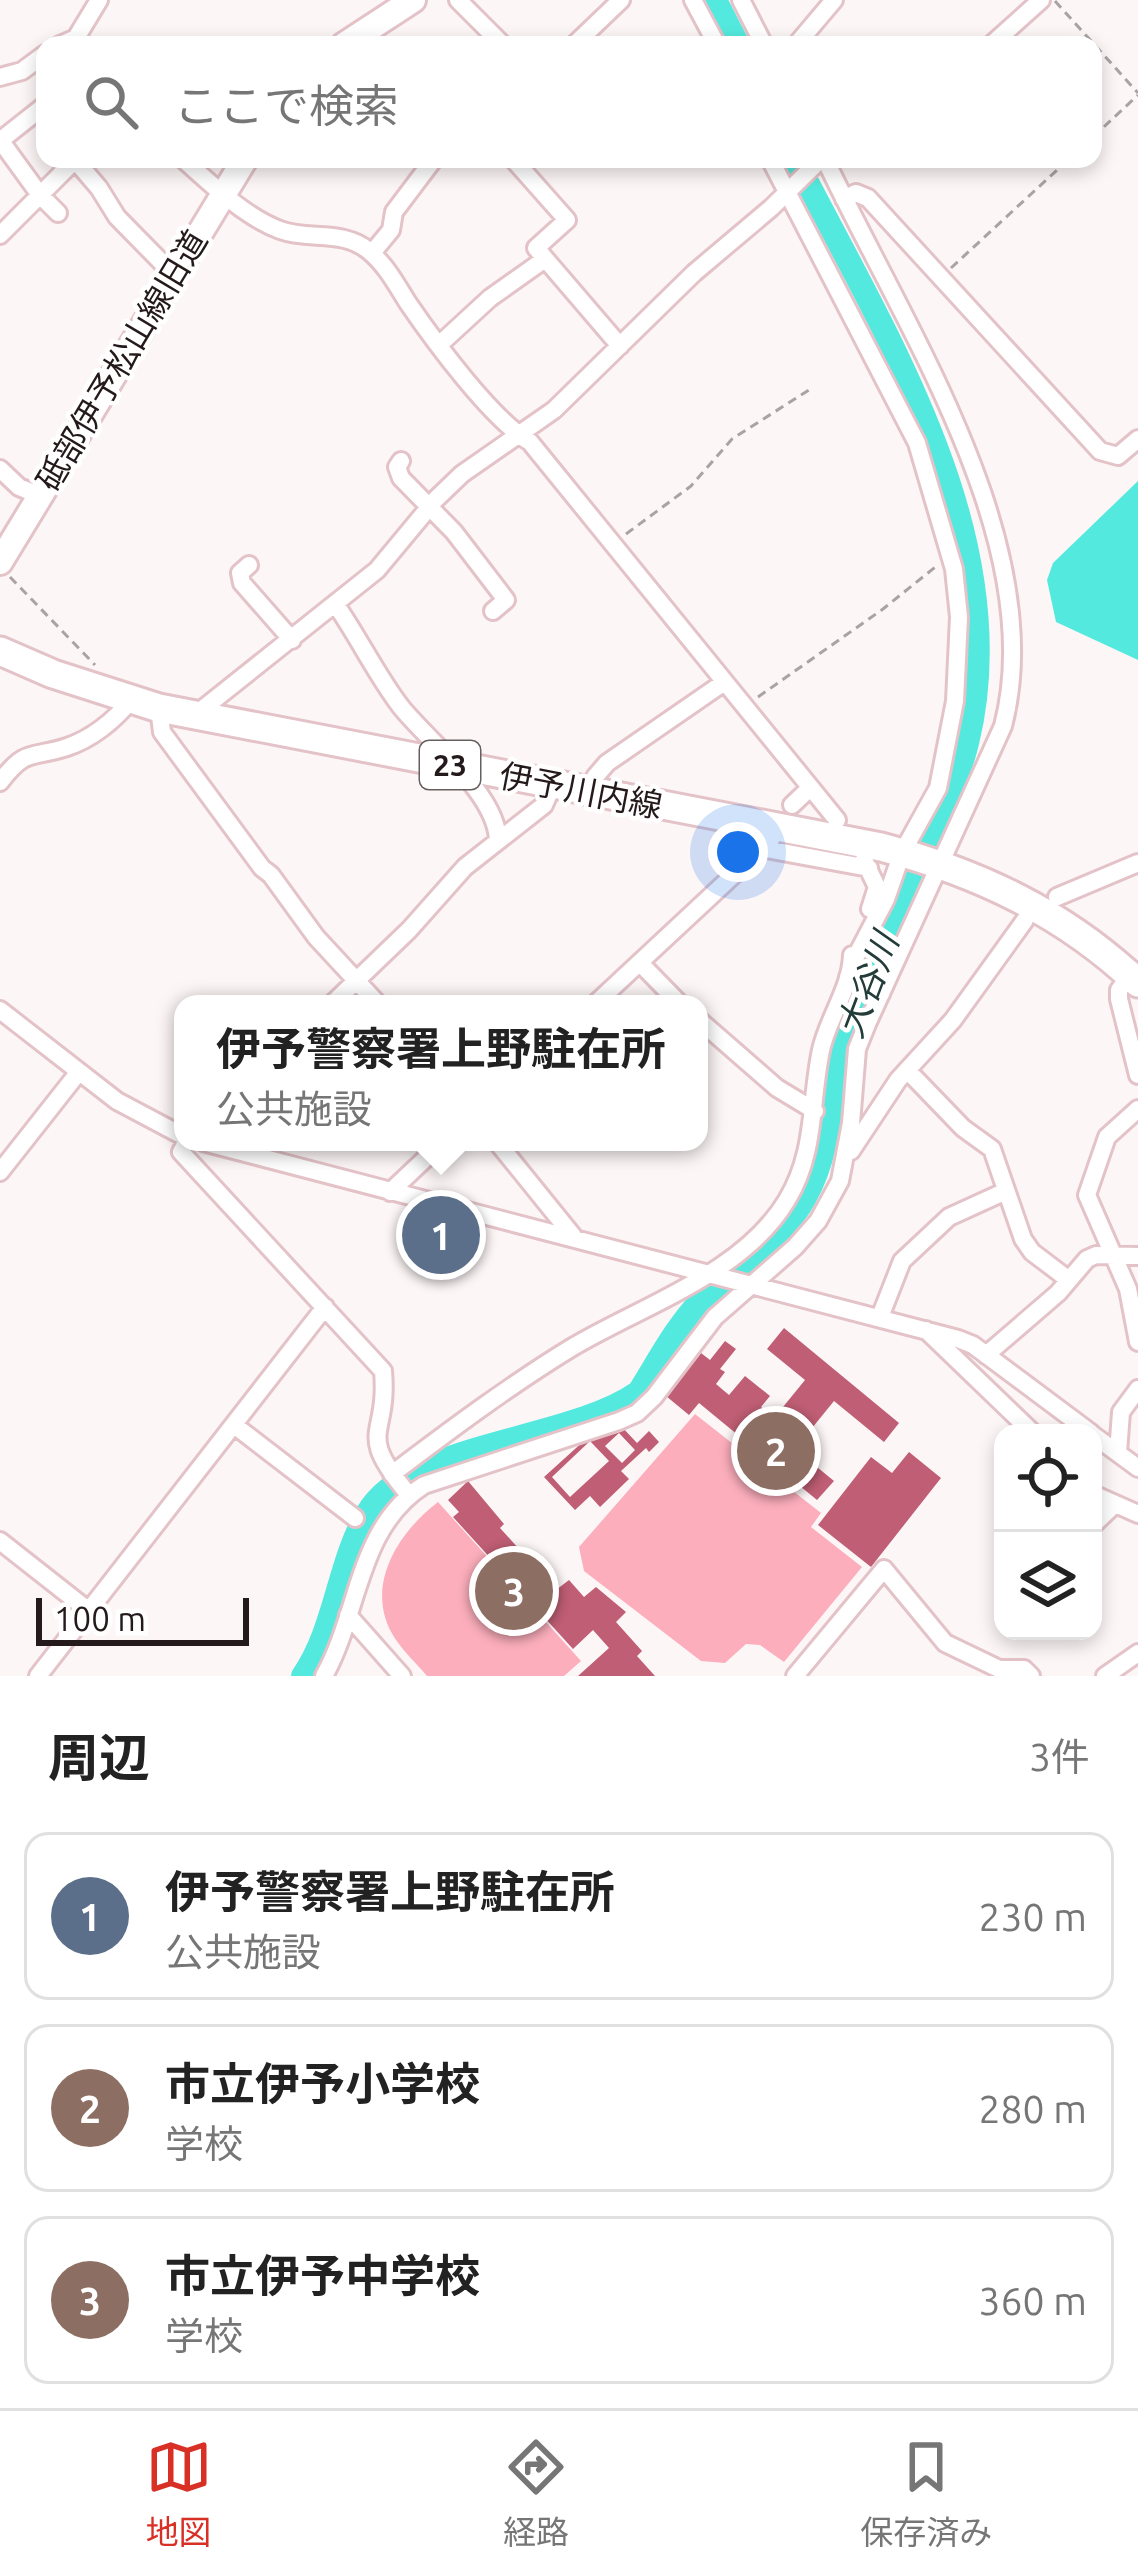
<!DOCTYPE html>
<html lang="ja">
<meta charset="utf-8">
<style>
:root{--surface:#fff;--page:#f2f2f2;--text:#222;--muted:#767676;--line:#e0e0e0;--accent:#d93025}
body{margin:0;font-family:Ubuntu,"Noto Sans JP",sans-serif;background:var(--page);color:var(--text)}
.controls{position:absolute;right:36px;bottom:36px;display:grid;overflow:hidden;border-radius:24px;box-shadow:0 6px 18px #0003}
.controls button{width:108px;height:108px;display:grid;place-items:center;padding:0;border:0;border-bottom:3px solid var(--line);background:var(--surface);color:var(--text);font:60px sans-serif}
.scale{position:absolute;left:36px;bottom:30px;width:213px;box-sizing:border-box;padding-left:12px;border:6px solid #251a1b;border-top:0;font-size:33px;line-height:42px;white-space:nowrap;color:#251a1b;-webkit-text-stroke:9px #fff;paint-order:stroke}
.you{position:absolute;left:738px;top:852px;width:42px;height:42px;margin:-30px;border:9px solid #fff;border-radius:50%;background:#1a73e8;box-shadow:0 0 0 18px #1a73e833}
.badge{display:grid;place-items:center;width:78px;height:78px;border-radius:50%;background:var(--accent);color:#fff;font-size:39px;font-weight:700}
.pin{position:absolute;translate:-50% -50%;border:6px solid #fff;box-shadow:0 3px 12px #0006}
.popup{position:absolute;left:174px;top:995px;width:534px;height:156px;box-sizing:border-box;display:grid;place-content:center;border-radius:24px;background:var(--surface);filter:drop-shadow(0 3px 9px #0005);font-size:39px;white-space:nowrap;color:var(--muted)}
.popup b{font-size:45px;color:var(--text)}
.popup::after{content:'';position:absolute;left:50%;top:100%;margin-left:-24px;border:24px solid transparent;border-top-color:var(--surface)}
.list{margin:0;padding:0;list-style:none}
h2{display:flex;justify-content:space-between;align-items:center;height:156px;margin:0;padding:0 48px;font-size:51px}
h2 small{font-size:39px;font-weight:400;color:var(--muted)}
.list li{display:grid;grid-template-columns:78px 1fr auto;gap:36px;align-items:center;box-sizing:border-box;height:168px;margin:0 24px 24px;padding:0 24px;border:3px solid var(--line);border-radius:24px}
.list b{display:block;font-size:45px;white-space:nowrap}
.list p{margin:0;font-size:39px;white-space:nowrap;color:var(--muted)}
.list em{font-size:39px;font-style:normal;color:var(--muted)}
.icon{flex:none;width:66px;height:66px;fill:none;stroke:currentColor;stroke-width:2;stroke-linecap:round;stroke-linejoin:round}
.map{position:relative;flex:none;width:1138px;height:1676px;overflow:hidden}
.search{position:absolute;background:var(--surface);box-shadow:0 6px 18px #0003;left:36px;right:36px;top:36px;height:132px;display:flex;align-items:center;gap:30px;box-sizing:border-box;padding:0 42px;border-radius:24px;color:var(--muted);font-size:45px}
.sheet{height:732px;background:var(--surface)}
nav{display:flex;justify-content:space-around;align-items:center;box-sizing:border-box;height:168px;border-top:3px solid var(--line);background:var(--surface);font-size:33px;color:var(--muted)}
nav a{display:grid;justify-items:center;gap:6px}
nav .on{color:var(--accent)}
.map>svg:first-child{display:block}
.green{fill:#fcaebc}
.water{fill:#54e9de}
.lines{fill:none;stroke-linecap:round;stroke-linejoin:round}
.river{stroke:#54e9de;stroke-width:24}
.building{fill:#bf5e74;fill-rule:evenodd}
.street-casing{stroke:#e3c3c8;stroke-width:22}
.secondary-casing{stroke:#e3c3c8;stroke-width:30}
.primary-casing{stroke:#e3c3c8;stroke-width:33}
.path{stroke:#aaa2a3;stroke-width:3;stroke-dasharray:9 6;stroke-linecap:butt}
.street{stroke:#fff;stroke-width:16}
.secondary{stroke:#fff;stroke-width:24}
.primary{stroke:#fff;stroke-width:27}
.labels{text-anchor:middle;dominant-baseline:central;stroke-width:9;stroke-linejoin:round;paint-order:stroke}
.shield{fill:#fff;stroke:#665f5f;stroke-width:3}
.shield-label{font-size:30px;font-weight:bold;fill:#251a1b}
.street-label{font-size:33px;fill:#251a1b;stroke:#fff}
.water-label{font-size:36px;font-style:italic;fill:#233c39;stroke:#fff}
</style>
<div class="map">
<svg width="1138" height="1676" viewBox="0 0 1138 1676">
<rect width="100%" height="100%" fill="#fdf6f7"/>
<path class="green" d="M 695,1414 L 821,1513 L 811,1527 L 862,1567 L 784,1662 L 760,1645 L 746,1644 L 725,1663 L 701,1661 L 584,1571 L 579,1547 Z
M 438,1502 L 581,1661 L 564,1676 L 427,1676 C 417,1664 405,1653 396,1640 C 362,1590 396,1534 438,1502 Z"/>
<path class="water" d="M 1138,481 L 1138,660 L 1056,622 L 1047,580 L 1053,563 Z"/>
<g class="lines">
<path class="river" d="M 715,0 L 738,45
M 303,1676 C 336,1628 338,1564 367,1514 C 408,1442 569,1442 639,1392 C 658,1362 676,1327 701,1301 C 735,1267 782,1240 805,1197 C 836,1142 828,1079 845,1019 C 867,972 888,925 909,877 C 929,832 955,792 967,743 C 1017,539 885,335 795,159"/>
</g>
<path class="building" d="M 784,1328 L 899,1423 L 884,1442 L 834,1401 L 795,1449 L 834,1481 L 817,1500 L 699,1403 L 689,1415 L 666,1396 L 701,1353 L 710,1360 L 725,1341 L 736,1349 L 720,1369 L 725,1372 L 716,1384 L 729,1395 L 745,1376 L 770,1396 L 761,1407 L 774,1418 L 805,1380 L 767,1349 Z
M 621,1426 L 637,1443 L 649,1431 L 659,1442 L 649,1452 L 646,1448 L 621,1471 L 629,1479 L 600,1507 L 590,1496 L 575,1510 L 544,1477 L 586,1439 ZM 619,1433 L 635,1450 L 622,1463 L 605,1446 ZM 590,1441 L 609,1461 L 570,1497 L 552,1477 Z
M 909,1452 L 941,1478 L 871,1567 L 818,1525 L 871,1457 L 892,1473 Z
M 468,1481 L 504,1524 L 500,1528 L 556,1590 L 569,1580 L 584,1597 L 596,1587 L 626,1612 L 616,1622 L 642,1651 L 637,1656 L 655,1676 L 578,1676 L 609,1648 L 593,1630 L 573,1649 L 453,1517 L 459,1512 L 448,1500 Z"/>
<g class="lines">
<defs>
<path id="street" d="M 458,0 L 503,45
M 693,0 L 717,45
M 741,0 L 764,45
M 60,45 L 76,38 L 99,0
M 574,45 L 621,0
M 796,45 L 834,0
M 991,45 L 1041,0
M 0,77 L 22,71 L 45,54
M 0,140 L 40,195 L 58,213
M 1,140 L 44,106
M 183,159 C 211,184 245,217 280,230 C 309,241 343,229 369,251 C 386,265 396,284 408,303 C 434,341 492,420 530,442 L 837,820
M 513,159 L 567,220 L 536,248 L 620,346
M 770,159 L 917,443 L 954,569 L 959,617 L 955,701 L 938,788 L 902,853 L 886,899 L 852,964
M 75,160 L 99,188 L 117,217 L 173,274
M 844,199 L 856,193 L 868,198 L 1100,451 L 1118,456 L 1138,439
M 0,235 L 76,159
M 372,253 L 391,230 L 394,212 L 434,159
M 440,344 L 490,298 L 545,259
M 401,461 L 397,467 L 401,478 L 454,532 L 506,600 L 493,611
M 0,469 L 19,487 L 38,495
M 249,565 L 240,573 L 242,583 L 292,640
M 336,605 C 359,638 377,676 401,707 C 430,743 496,793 498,840
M 159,708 L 162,732 L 262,868 L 271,875 L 316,937 L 378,1004
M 195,715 L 377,570 L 436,499 L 462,474 L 554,410 L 694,273 L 771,208 L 821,159
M 0,782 C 27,747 31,759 67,747 C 91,739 114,721 130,701
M 591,791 L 595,777 L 607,763 L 723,683
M 792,805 L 810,788
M 766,849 L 869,868
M 864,860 L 877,887 L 870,909
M 1057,897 L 1138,863
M 640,963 L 680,1004
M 1130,975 L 1119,990 L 1119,999 L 1138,1075
M 848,977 L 881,994
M 332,1004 L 409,930 L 465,867 L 544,805 L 553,784
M 595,1004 L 771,840
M 0,1010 L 117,1101 L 183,1136
M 699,1020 L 777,1088 L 815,1111
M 907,1070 L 963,1128 L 992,1149 L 1023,1239 L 1032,1252 L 1069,1280
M 1138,1109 L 1107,1137 L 1087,1195 L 1128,1289 L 1138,1342
M 186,1142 L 181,1152 L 383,1371 C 389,1440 354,1429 409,1495
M 203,1142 L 958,1339 L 973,1345 L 1091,1433
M 497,1142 L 573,1236
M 851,1151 L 898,1080 L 953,1020 L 1025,920
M 0,1172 L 78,1073
M 390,1192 L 443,1142
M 880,1317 L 902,1261 L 949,1217 L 1006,1191
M 926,1330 L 1033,1433
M 986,1355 L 1058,1293 L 1087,1259 L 1096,1255 L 1138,1256
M 234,1425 L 355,1518
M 1093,1435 L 1138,1468
M 1118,1453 L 1121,1412 L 1138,1389
M 392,1474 C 450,1430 509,1386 571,1348 C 641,1306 743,1274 787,1200 C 816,1152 810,1103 821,1050 C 828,1018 851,988 852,955
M 1093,1494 L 1138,1514
M 1093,1525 L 1114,1505
M 0,1541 L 89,1611
M 348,1615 L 402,1676
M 38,1676 L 325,1307
M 324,1676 C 360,1612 357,1528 424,1485 L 619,1421 L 637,1413 L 654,1397 L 715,1317 L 795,1247 L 818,1221 L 840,1181 L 851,1123 L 857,1049 L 867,1024 L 1003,726 C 1051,543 900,320 825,159
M 795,1676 L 884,1569 L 945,1643 L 999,1669 L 1024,1669 L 1031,1676
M 1105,1676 L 1138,1653"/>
<path id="secondary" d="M 344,45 L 413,0
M 0,562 L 245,159"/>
<path id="primary" d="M 0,651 L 53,674 L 159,708 L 881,847 C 979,873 1064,913 1138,983"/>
</defs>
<use href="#street" class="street-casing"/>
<use href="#secondary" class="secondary-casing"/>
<use href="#primary" class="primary-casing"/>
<path class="path" d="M 1055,1 L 1138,93
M 1093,137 L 1138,95
M 951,268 L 1069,159
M 626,534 L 691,486 L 732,439 L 812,388
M 10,577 L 95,665
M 758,697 L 883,609 L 939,564"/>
<use href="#street" class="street"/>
<use href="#secondary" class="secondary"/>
<use href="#primary" class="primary"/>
</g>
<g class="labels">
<rect class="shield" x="420" y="741" width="60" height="48" rx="9"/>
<g class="shield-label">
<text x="450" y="765">23</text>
</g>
<g class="street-label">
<text transform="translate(121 360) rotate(-59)">砥部伊予松山線旧道</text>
<text transform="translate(581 790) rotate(11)">伊予川内線</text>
</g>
<g class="water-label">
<text transform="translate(867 985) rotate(-69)">大谷川</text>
</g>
</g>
</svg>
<div class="controls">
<button><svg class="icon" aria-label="locate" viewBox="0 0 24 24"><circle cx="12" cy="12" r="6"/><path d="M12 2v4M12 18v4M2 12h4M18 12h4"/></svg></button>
<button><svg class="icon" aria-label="layers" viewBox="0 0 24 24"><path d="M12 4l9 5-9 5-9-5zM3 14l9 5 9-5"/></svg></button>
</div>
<div class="scale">100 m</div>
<div class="you"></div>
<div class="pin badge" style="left:441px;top:1235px;background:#5c6f8a">1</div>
<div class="popup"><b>伊予警察署上野駐在所</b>公共施設</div>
<div class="pin badge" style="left:776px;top:1451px;background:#8d6e63">2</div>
<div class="pin badge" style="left:514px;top:1591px;background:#8d6e63">3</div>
<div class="search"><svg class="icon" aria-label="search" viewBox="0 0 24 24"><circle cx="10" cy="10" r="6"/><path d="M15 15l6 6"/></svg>ここで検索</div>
</div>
<section class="sheet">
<h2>周辺<small>3件</small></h2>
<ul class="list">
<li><span class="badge" style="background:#5c6f8a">1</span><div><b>伊予警察署上野駐在所</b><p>公共施設</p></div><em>230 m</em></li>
<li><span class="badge" style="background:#8d6e63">2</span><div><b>市立伊予小学校</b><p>学校</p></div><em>280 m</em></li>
<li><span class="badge" style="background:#8d6e63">3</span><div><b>市立伊予中学校</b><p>学校</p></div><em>360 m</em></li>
</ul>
</section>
<nav>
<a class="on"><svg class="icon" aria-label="map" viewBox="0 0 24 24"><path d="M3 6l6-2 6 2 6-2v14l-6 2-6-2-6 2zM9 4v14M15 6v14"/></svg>地図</a>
<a><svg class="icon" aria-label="directions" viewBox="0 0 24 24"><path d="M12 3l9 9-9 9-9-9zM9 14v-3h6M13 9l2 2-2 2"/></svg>経路</a>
<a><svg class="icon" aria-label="saved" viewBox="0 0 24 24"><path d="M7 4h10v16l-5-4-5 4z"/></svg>保存済み</a>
</nav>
